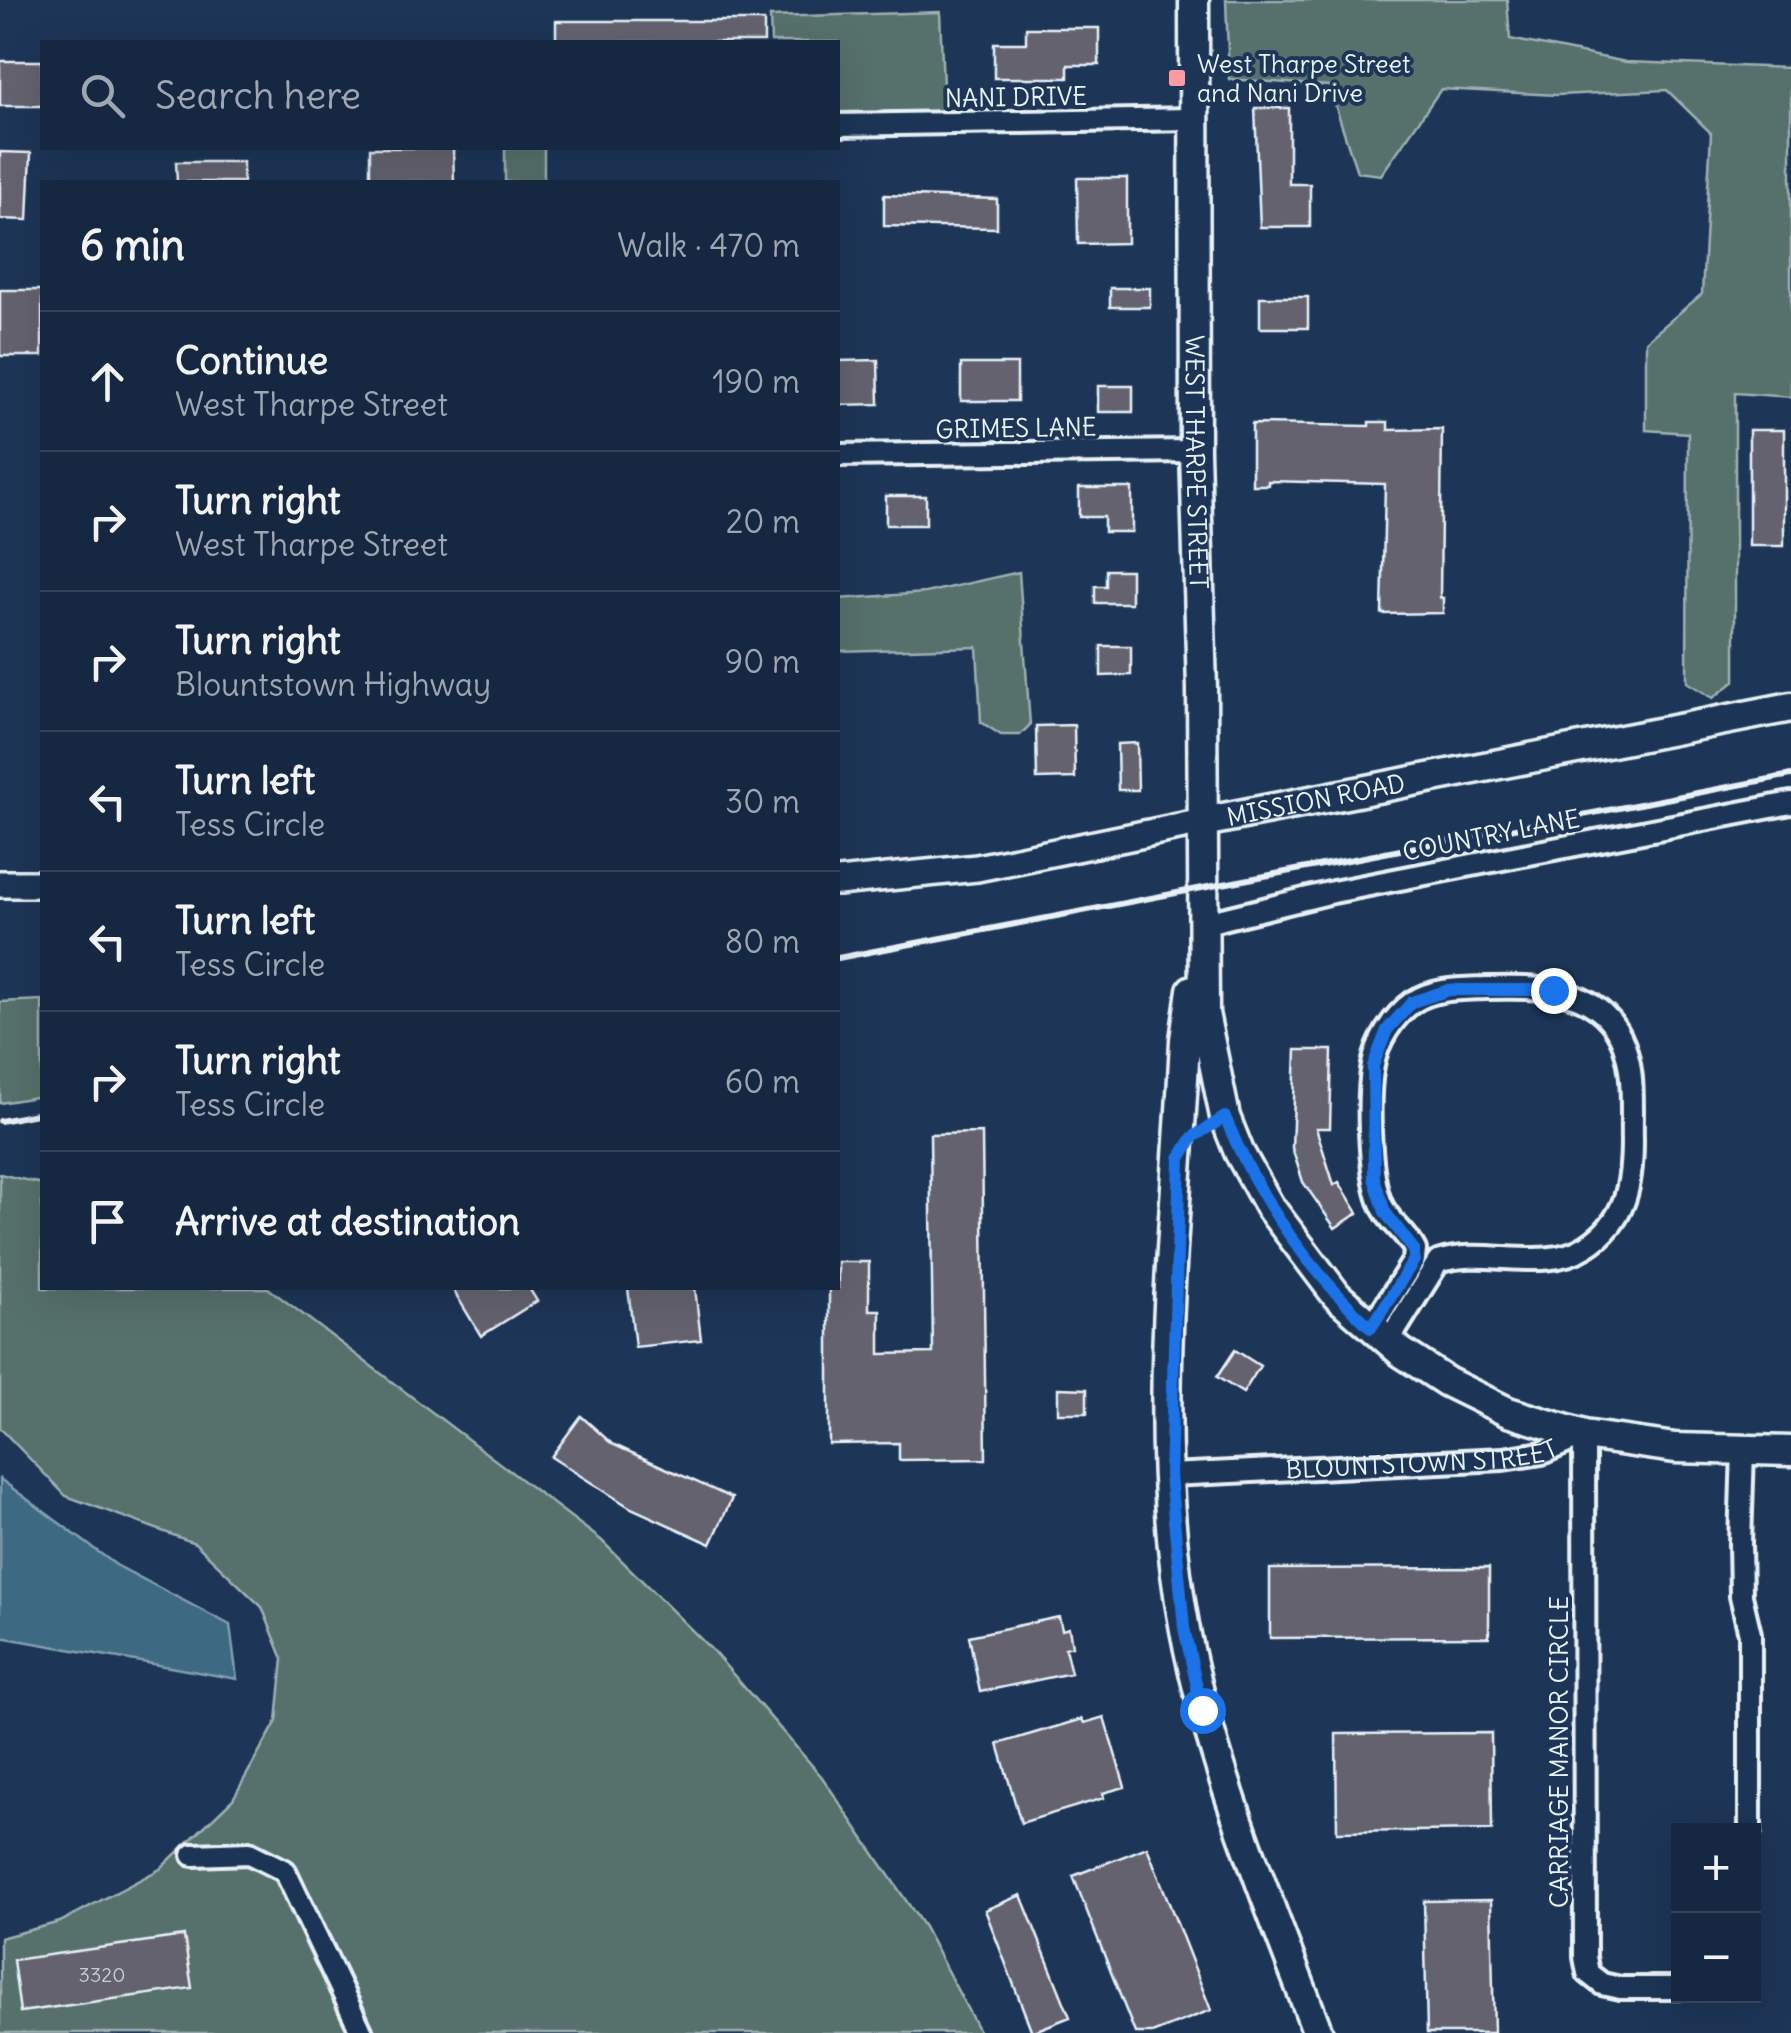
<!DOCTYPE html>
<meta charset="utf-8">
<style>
:root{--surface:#162841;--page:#1f3048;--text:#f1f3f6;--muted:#9ea6b1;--line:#35445a}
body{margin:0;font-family:Delius,sans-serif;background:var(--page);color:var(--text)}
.controls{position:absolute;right:30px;bottom:30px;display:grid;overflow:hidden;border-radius:0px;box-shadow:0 10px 40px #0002}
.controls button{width:90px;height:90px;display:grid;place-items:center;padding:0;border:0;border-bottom:2px solid var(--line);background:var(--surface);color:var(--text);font:50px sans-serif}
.stop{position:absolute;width:30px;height:30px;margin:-22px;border:8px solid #1a73e8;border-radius:50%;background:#fff}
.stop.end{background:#1a73e8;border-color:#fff;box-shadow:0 2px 10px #0008}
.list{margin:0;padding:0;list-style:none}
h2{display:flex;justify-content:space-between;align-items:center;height:130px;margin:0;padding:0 40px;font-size:42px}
h2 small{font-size:32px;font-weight:400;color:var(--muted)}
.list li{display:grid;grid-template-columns:65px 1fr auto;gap:30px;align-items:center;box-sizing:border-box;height:140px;padding:0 40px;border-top:2px solid var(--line)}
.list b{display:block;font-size:38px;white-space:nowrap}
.list p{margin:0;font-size:32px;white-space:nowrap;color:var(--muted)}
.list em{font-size:32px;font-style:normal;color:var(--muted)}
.icon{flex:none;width:55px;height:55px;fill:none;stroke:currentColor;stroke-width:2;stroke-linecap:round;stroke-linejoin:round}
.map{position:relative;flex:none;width:1791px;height:2033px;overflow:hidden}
.search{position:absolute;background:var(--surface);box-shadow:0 10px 40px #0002;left:40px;top:40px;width:800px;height:110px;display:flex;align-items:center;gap:25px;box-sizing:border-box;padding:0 35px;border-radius:0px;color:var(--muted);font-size:38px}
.panel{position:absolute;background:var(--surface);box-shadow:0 10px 40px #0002;left:40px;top:180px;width:800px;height:1110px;border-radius:0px}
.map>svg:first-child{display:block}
.green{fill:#566f6c;stroke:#9fb0b2;stroke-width:2.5}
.water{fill:#3e6a82;stroke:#82a0b1;stroke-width:2.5}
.building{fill:#64626e;stroke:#e8f1f8;stroke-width:2.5}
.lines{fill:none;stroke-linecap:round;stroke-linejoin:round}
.minor-casing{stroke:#e8f1f8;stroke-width:28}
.tertiary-casing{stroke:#e8f1f8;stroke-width:32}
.secondary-casing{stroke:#e8f1f8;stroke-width:35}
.minor{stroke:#1d3557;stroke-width:20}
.tertiary{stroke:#1d3557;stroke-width:25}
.secondary{stroke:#1d3557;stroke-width:28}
.rail{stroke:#e8f1f8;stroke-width:6}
.route{stroke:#1a73e8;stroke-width:12}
.poi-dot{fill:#ff9aa2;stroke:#1d3557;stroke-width:4}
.labels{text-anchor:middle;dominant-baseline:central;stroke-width:8;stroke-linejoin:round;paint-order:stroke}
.number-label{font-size:20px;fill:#c7cdd6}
.poi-label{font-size:25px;fill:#e8f1f8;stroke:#1d3557;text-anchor:start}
.street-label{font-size:25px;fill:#e8f1f8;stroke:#1d3557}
</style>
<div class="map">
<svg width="1791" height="2033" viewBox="0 0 1791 2033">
<rect width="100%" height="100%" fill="#1d3557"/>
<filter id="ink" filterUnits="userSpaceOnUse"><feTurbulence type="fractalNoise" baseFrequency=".01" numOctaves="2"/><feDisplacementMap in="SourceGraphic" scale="20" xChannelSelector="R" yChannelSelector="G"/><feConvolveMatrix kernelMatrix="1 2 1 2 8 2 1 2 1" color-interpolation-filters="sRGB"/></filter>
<g filter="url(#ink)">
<path class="green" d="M 1226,0 L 1507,0 L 1510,39 L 1626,62 L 1791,68 L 1791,397 L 1735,393 L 1735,681 L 1713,698 L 1687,682 L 1688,433 L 1646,430 L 1646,341 L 1702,294 L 1711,133 L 1667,90 L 1557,95 L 1441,89 L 1381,175 L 1357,172 L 1329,86 L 1229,79 Z
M 940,12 L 944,111 L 838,113 L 838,42 L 771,42 L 770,17 Z
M 505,148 L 544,148 L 544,182 L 505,182 Z
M 1019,572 L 1030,725 L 1020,735 L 1001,735 L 981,722 L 977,647 L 838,651 L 838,599 L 925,593 Z
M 42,1000 L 42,1096 L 0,1103 L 0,1002 Z
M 0,1174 L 42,1184 L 42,1288 L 268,1288 L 601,1540 L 712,1650 L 822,1777 L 924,1927 L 980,2033 L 0,2033 L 0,1938 L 60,1922 L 160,1869 L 233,1799 L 277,1721 L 283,1659 L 262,1607 L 195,1543 L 66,1496 L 0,1428 Z"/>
<path class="water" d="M 0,1479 L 116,1565 L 230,1625 L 237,1679 L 0,1637 Z"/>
<path class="building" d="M 556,21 L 764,21 L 764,42 L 556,42 Z
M 1026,28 L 1099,28 L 1099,65 L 1068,65 L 1068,78 L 994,78 L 994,43 L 1026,43 Z
M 0,61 L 42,61 L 42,106 L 0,106 Z
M 1255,108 L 1289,108 L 1289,184 L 1310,184 L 1310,227 L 1260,227 Z
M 370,148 L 453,148 L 454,182 L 370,182 Z
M 0,152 L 31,153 L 28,220 L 0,219 Z
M 176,162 L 243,162 L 243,182 L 177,182 Z
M 1077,178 L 1127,178 L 1127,243 L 1078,244 Z
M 884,195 L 997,199 L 997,228 L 884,226 Z
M 1110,288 L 1150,288 L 1150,307 L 1110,307 Z
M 0,290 L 42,290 L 42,356 L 0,356 Z
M 1260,297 L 1308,297 L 1308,328 L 1260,328 Z
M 878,360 L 879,404 L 838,405 L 838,361 Z
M 961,364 L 1017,364 L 1017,401 L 961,401 Z
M 1098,386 L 1133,386 L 1133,412 L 1098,412 Z
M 1369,422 L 1388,422 L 1388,430 L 1442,429 L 1440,598 L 1443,598 L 1443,613 L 1382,614 L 1385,484 L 1268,481 L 1268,485 L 1252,485 L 1252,424 L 1369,426 Z
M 1749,430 L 1784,430 L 1784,546 L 1749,546 Z
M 1079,488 L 1132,488 L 1132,532 L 1104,532 L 1104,517 L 1079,517 Z
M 886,496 L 926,496 L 926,525 L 886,525 Z
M 1106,570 L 1131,570 L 1131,603 L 1095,603 L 1095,586 L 1106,586 Z
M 1101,646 L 1131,646 L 1131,675 L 1101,676 Z
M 1074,725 L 1075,778 L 1037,779 L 1036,726 Z
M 1137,743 L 1138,790 L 1118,790 L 1117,744 Z
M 1296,1050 L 1332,1050 L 1330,1128 L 1316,1128 L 1334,1185 L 1339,1182 L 1358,1213 L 1335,1228 L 1303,1182 L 1292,1148 Z
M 982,1133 L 986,1459 L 899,1460 L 899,1443 L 829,1444 L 829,1288 L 838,1288 L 838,1262 L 869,1262 L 869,1310 L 880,1310 L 880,1354 L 933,1353 L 930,1134 Z
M 452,1288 L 529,1288 L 537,1301 L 481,1336 Z
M 628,1288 L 695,1288 L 701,1340 L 635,1347 Z
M 1235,1350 L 1260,1366 L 1243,1393 L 1217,1377 Z
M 1058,1388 L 1087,1389 L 1087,1413 L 1058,1413 Z
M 581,1416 L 612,1444 L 732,1498 L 711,1544 L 631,1508 L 551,1457 Z
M 1489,1568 L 1489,1637 L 1270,1638 L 1270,1569 Z
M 1059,1617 L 1062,1630 L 1069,1628 L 1072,1646 L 1065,1648 L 1071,1673 L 980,1692 L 969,1636 Z
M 1104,1717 L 1125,1787 L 1103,1793 L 1104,1798 L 1021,1823 L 998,1744 L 1082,1719 L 1084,1723 Z
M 1491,1733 L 1492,1830 L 1337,1832 L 1336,1734 Z
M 1147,1847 L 1211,2010 L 1152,2033 L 1135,2033 L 1073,1876 Z
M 1021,1895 L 1070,2017 L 1032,2032 L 985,1910 Z
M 1491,1900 L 1494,2033 L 1427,2033 L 1424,1901 Z
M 184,1936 L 192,1988 L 20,2012 L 13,1960 Z"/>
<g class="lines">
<defs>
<g id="minor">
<path d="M 838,125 L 1194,119"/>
<path d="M 838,455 L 1195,451"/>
<path d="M 1202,924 L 1333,892 L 1791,803"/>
<path d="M 1371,1328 L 1414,1260 L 1415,1250 C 1406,1231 1387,1221 1380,1201 C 1369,1172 1367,1096 1373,1065 C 1377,1042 1393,1016 1413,1002 C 1434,988 1462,989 1486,988 C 1535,987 1594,985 1620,1036 C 1636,1068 1631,1107 1632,1141 C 1632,1184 1626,1221 1587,1246 C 1543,1274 1485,1246 1438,1262 L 1388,1342"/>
<path d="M 1743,1450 L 1740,1543 L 1741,1596 L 1750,1634 L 1750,1830"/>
<path id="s1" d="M 1170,1475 L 1503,1459 L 1542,1453 L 1584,1435 L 1585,1957 L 1588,1973 L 1602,1984 L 1620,1988 L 1678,1988"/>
<path d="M 193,1855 L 249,1853 L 285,1871 L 362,2033"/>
</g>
<path id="tertiary" d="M 838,882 L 977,868 L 1203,822
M 0,884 L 42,884"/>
<g id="secondary">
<path id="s2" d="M 1194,0 L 1195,451 L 1202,689 L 1204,1013 L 1225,1117 L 1239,1152 L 1269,1206 L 1337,1296 L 1401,1352 L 1447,1382 L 1508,1412 L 1584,1435 L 1675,1448 L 1791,1451"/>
<path id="s3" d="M 1203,822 L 1791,707"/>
<path d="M 1192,990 L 1185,1040 C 1176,1234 1148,1438 1185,1630 C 1212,1769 1268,1901 1318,2033"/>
</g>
</defs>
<use href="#minor" class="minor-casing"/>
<use href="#tertiary" class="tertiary-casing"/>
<use href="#secondary" class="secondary-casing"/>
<use href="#minor" class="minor"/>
<use href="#tertiary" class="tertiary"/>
<use href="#secondary" class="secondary"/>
<path class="rail" d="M 838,958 L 1791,775
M 0,1121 L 42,1113"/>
</g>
</g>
<g class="lines" filter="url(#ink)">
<path class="route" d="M 1202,1710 L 1184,1628 L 1170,1475 L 1180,1158 L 1193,1137 L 1225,1117 C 1258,1198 1307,1268 1371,1328 L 1414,1260 L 1414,1250 L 1385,1212 L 1374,1178 L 1373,1066 L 1387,1030 L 1412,1002 L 1449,990 L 1553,990"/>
</g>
<rect class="poi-dot" x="1167" y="68" width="20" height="20" rx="5"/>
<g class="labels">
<g class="number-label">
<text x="102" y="1974">3320</text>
</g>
<g class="poi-label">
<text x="1197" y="64">West Tharpe Street<tspan x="1197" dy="29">and Nani Drive</tspan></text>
</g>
<g class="street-label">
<text transform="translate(1016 97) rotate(-1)">NANI DRIVE</text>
<text transform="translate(1016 428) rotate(-1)">GRIMES LANE</text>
<text stroke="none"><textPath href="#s2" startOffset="462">WEST THARPE STREET</textPath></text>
<text stroke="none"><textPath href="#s3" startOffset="115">MISSION ROAD</textPath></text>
<text transform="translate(1491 835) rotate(-11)">COUNTRY LANE</text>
<text stroke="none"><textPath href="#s1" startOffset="252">BLOUNTSTOWN STREET</textPath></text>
<text transform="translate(1559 1752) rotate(-90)">CARRIAGE MANOR CIRCLE</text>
</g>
</g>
</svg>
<div class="controls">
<button>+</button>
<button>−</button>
</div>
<div class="stop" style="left:1202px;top:1710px"></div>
<div class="stop end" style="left:1553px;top:990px"></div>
<div class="search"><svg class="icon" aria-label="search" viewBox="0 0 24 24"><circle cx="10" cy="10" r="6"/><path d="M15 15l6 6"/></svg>Search here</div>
<section class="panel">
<h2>6 min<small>Walk · 470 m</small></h2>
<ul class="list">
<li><svg class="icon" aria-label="ahead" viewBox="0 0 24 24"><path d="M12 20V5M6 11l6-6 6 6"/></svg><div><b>Continue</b><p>West Tharpe Street</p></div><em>190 m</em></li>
<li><svg class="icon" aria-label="right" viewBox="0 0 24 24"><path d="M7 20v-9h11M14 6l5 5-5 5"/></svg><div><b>Turn right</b><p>West Tharpe Street</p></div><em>20 m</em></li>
<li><svg class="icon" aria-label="right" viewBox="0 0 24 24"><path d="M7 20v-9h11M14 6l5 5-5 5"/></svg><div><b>Turn right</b><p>Blountstown Highway</p></div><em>90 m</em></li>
<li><svg class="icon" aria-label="left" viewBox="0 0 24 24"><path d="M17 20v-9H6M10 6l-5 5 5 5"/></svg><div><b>Turn left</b><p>Tess Circle</p></div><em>30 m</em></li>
<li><svg class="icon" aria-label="left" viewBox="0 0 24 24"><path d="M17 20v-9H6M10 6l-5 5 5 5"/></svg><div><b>Turn left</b><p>Tess Circle</p></div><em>80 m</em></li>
<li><svg class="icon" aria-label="right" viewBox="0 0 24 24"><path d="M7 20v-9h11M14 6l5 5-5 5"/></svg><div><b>Turn right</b><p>Tess Circle</p></div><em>60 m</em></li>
<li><svg class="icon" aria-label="arrive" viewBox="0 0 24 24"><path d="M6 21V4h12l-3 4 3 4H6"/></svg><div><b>Arrive at destination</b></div></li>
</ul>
</section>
</div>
